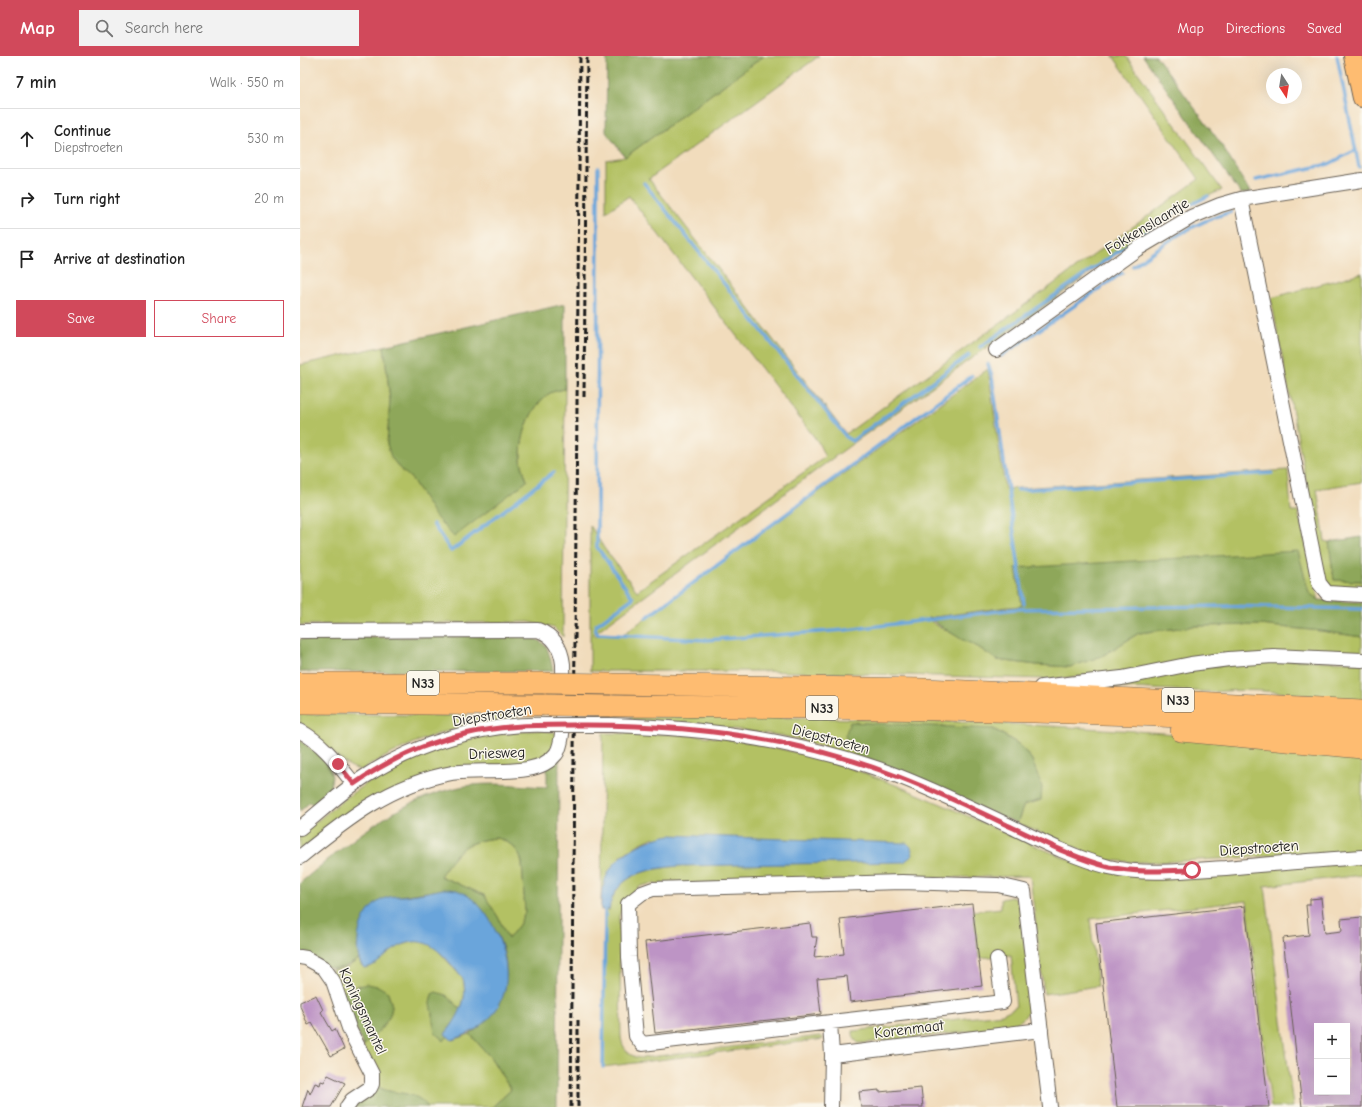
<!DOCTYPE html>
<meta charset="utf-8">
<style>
:root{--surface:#fff;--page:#f2f2f2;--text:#222;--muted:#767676;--line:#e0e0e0;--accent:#d1495b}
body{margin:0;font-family:"Comic Neue",sans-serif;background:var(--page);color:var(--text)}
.controls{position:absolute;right:12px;bottom:12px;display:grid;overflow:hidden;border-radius:0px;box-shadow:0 4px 16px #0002}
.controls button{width:36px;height:36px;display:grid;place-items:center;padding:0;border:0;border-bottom:1px solid var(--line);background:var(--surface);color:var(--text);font:20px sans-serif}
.compass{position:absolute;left:966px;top:12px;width:36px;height:36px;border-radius:50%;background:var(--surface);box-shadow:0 4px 16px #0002;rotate:168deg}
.stop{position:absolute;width:12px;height:12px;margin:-9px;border:3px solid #d1495b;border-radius:50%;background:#fff}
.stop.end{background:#d1495b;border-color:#fff;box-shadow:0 1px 4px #0008}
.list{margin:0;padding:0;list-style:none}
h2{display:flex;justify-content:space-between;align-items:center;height:52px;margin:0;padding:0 16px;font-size:17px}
h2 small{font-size:13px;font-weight:400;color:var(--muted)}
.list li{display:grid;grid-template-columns:26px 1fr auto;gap:12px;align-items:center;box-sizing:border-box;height:60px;padding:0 16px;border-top:1px solid var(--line)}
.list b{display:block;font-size:15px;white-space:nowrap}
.list p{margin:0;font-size:13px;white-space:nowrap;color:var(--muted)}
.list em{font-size:13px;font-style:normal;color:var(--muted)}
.actions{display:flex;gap:8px;padding:12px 16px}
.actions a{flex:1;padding:9px 0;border:1px solid var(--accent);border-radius:0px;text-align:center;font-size:14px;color:var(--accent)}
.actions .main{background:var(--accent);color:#fff}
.icon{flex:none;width:22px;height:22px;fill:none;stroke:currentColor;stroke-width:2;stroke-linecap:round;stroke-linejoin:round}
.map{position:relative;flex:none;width:1062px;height:1051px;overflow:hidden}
header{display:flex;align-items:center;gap:24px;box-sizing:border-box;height:56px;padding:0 20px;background:var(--accent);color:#fff}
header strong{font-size:19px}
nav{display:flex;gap:22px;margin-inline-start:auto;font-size:14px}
.search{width:280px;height:36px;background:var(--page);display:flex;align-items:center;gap:10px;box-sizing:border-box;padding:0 14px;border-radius:0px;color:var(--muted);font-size:15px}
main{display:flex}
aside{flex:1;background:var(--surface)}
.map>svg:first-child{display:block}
.green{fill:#b3c164;stroke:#686e40}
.forest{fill:#8ea75a;stroke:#55623b;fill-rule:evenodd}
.water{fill:#6aa5db;stroke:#43607c}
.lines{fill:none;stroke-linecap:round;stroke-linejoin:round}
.stream{stroke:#6aa5db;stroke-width:3.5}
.building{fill:#bd94c5;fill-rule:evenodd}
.minor-casing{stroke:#675f54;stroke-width:16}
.major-casing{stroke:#675f54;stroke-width:20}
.highway-casing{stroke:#675f54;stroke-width:22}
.minor{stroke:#fff;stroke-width:14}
.major{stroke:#febc71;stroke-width:18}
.highway{stroke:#febc71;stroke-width:21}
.rail{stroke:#1c1c1c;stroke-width:3;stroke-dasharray:6 3;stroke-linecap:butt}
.minor-bridge-casing{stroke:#675f54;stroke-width:16;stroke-linecap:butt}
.highway-bridge-casing{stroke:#675f54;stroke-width:22;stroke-linecap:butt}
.minor-bridge{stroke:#fff;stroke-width:14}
.highway-bridge{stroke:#febc71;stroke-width:21}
.route{stroke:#d1495b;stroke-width:5}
.labels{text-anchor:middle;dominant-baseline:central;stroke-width:3;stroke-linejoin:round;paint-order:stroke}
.shield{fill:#fbf7ec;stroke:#5f5e5a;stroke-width:1}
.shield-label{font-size:14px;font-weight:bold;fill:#1c1c1c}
.street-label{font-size:15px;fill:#1c1c1c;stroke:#fbf7ec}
</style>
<header>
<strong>Map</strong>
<div class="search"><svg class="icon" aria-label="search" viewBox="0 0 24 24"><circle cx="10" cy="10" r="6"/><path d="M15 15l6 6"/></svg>Search here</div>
<nav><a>Map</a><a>Directions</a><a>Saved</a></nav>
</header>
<main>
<aside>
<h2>7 min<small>Walk · 550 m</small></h2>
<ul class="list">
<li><svg class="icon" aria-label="ahead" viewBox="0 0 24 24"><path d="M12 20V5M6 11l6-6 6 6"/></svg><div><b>Continue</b><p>Diepstroeten</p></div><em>530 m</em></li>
<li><svg class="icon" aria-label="right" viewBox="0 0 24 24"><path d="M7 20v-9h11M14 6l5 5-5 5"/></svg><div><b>Turn right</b></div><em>20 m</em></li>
<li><svg class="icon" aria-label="arrive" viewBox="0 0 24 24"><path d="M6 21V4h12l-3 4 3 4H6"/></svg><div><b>Arrive at destination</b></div></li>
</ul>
<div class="actions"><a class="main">Save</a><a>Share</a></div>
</aside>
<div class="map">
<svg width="1062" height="1051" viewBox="0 0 1062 1051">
<rect width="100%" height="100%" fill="#fbf7ec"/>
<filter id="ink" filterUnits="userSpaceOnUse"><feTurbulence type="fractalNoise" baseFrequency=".025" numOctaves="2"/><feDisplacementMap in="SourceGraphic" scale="8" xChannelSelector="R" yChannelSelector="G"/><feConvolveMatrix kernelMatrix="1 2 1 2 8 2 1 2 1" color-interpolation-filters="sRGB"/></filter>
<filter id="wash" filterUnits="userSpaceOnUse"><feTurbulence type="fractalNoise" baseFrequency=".012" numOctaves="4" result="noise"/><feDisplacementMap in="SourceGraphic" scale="16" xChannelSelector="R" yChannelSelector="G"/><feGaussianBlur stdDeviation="0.9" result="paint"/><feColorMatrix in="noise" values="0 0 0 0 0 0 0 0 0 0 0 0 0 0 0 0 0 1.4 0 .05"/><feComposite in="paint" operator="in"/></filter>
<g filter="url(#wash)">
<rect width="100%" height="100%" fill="#f1dcbc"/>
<path class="green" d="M 464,0 L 519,0 L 349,123 L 546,378 L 899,123 L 813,0 L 826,0 L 922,134 L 882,151 L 548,391 L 292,579 L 321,580 L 688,313 L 705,433 L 988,414 L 991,456 L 998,456 L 1019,544 L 1009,537 L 707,551 L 628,562 L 634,568 L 678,591 L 697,604 L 737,609 L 770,611 L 802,600 L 839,577 L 895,570 L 960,569 L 1021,575 L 1062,581 L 1062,599 L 746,623 L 461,615 L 290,615 L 290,469 L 304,492 L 337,535 L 525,401 L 518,386 L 329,140 L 306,156 L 306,104 L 325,101 Z
M 1062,217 L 1062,426 L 1017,433 L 1025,485 L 1029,486 L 1034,524 L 1062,525 L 1062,533 L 1031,532 L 1025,524 L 971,242 Z
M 84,290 L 90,344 L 87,388 L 99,412 L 112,423 L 120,435 L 227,425 C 225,418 222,411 221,404 C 220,381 230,350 250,337 C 254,335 260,334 265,333 L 263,581 L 254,572 L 229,566 L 0,569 L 0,309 Z
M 955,603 L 1062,606 L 1062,645 C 1012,642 964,630 914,636 L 790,630 Z
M 0,658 L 218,660 L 216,662 C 191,666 165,669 141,677 C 113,686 87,699 61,714 C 38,710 21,679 0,667 Z
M 330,661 C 498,660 667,664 835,675 C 910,680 986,689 1062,696 L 1062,795 L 863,806 L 831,806 L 806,804 L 717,767 L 724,749 L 741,744 L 732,704 L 720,689 L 694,673 L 556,702 L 505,685 L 478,679 L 389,667 L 330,664 Z
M 239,674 L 259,677 L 258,686 L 238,707 L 149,713 L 0,793 L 0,780 C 41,744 84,709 137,692 C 170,681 204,677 239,674 Z
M 303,677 C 342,678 382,677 421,682 C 455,687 489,694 521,703 C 617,731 703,780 796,814 L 1062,807 L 1062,819 L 965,830 L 993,1051 L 971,1051 L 947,845 L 790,863 L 798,930 L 744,938 L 730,820 L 350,828 L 341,830 L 327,841 L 319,860 L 321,981 C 322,992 330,1002 342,1002 L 521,980 L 524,983 L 303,1011 L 305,854 L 309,854 C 315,817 349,813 379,810 L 354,781 L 339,788 L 321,800 L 303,831 L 301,854 Z
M 196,782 C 209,785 218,792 222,806 L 225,856 L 219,869 L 208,883 L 198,861 L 184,839 L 140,820 C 157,796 164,785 196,782 Z
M 711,841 L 716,843 L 720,854 L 732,945 C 727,963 719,969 700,972 L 564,987 L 558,987 C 554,983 553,981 553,975 L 702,958 L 716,951 L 711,899 L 679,902 L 673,855 L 701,852 L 701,843 Z
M 116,885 L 127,887 L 136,892 L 163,923 L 165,937 L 161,953 L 142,937 L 135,977 L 144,984 L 148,980 L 152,984 L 170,978 L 191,1002 L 211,1034 L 192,1051 L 127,1051 C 111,1032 96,1041 76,1030 L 63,990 C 74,980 90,967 92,951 C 92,947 88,940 88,936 L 59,929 L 42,936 L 31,914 L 48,911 L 59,903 L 61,909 L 70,911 L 98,890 Z"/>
<path class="forest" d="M 307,0 L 464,0 L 325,101 L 306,76 Z
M 843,0 L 856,0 L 919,85 L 950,136 L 941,138 Z
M 265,248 L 265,333 C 260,334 254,335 250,337 C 230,350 220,381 221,404 C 222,411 225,418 227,425 L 154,481 L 135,460 L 112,423 L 99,412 L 91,401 L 87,388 L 90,344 L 84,290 Z
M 1062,481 L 1062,525 L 1034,524 L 1029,486 Z
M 998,495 L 1009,537 L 1019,544 L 1062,546 L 1062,581 L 1021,575 L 960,569 L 895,570 L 839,577 L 802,600 L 770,611 L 737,609 L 697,604 L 678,591 L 661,583 L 628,562 L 722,550 L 716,512 Z
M 216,579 C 245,583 248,587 253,615 L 0,616 L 0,583 Z
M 550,666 L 693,673 L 720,689 L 732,704 L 742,731 L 741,744 L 724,749 L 717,767 L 556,702 L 545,680 Z
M 0,684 L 23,702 L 29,710 L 32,721 L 29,736 L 13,749 L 10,746 L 0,755 Z
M 259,702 L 257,1051 L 192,1051 L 211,1034 L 191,1002 L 170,978 C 206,954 217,910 194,873 L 127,836 L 99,840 L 57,890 L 59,903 C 32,921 25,910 0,896 L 0,827 C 48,787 96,744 160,731 C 188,725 219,730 247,731 L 247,712 ZM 196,782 C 209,785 218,792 222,806 L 225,856 L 219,869 L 208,883 L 198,861 L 184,839 L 140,820 C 157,795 164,785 196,782 Z
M 66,928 L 78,930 L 88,936 C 88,940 92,947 92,951 C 90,967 74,980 63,990 L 42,936 Z
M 136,936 L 146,939 L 161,953 L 159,959 L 146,977 L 148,980 L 144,985 L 135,977 L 130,947 L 132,938 Z
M 76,1030 C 95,1041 114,1032 128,1051 L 54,1051 Z"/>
<path class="water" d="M 370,779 L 604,787 L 607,787 L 611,791 L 613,799 L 604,806 L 379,810 C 349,813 315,817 309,854 L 301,854 C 301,847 301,839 303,832 C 308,801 342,784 370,779 Z
M 143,833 C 148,833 154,833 159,835 C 191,847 214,905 204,937 C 196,963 176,976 152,984 L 145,978 C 158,963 169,942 163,923 C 141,895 123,870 88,898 C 81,904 74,911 64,912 C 57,905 57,892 58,883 C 59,866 71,845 89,841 C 96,839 103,841 110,839 C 121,838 132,835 143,833 Z"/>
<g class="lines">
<path class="stream" d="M 1037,0 L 1059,111
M 298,112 L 297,491 L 333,542 L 296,569 L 295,573 L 298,578 L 406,584 L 546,574 L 715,553 L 922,550 L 1062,553
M 956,124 L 1029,108 L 1056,94
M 344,127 L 547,382 L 552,385 L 669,299
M 833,210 C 866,186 892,167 931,156
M 680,291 L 874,157 L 908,140
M 701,300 L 822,217
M 688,308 L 692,321 L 724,548
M 717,434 L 972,417
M 133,468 L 151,495 L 254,416
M 346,562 L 672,320
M 303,1011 L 305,854"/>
</g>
<g id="blocks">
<path class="building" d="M 1021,842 L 1025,877 L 1042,875 L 1041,863 L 1062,861 L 1062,1051 L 1002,1051 L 983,882 L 1009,879 L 1006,849 L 1010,849 L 1010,843 ZM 1017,970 L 1047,970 L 1047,1036 L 1017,1036 Z
M 672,848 L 682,930 L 550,946 L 547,920 L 517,923 L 521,958 L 355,977 L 345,886 L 510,867 L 512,881 L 517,881 L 514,901 L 544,898 L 540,863 Z
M 945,850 L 969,1051 L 817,1051 L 796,867 Z
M 16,939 L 23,954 L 21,956 L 32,975 L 35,973 L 44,993 L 31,1000 L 12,967 L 8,969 L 0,950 L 0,946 Z
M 28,1019 L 45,1027 L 31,1051 L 2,1051 L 8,1033 L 10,1038 L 15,1027 L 20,1029 L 21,1025 L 24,1026 Z
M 621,1032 L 623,1051 L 561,1051 L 559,1036 L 579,1034 L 579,1036 Z"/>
</g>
</g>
<g filter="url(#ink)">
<use href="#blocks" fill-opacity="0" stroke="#675f54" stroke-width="1"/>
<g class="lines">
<defs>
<path id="minor" d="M 941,143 L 1019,527 L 1027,537 L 1062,539
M 696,294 L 837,193 L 891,161 L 920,149 L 941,143 L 1062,124
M 0,575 L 238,574 C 254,580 261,591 263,608 C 263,628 267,683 256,698 C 236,724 183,711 152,717 C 91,728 47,763 0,801
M 741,631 L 822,622 L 891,608 L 929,603 L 973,600 L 1062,604
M 311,669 C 410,672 505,685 598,720 C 636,735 674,753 712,771 C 743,786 775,802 809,811 C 847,820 888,814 926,812 C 971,808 1017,804 1062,801
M 0,675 C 23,687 38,708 54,728
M 0,772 C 21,755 41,736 64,721 C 117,687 183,667 246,669
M 0,901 L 6,902 L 24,912 L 33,925 L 50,975 L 72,1018 L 72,1028 L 70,1032 L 52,1044 L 47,1051
M 697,903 L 703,946 L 342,988 L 336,980 L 329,901 L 328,848 L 342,837 L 353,833 L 602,826 L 698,829 L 724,835 L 750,1051
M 530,966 L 532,999
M 531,1051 L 532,999 L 741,974"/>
<path id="major" d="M 1053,0 L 1062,42"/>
<path id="highway" d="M 0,627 L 246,627
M 311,628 L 625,633 L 1062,654
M 0,647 L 246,649
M 311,650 C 475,651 639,653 802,658 C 889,660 975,668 1062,675
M 881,675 L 1062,692"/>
</defs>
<use href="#minor" class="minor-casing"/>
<use href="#major" class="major-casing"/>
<use href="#highway" class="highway-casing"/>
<use href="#minor" class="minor"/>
<use href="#major" class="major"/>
<use href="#highway" class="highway"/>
<path class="rail" d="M 284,341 L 287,0
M 271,1051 L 280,0
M 278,1051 L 278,961"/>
<defs>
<path id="minor-bridge" d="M 246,669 L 311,669"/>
<path id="highway-bridge" d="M 246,627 L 311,628
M 246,649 L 311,650"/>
</defs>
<use href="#minor-bridge" class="minor-bridge-casing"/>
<use href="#highway-bridge" class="highway-bridge-casing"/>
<use href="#minor-bridge" class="minor-bridge"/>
<use href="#highway-bridge" class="highway-bridge"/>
</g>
</g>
<g class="lines" filter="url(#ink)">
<path class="route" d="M 38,708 L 54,728 C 88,704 125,687 165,678 C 206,668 247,669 288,669 C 394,669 500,682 599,721 C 635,735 672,752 707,769 C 740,784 773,802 809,811 C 836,817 865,815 892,814"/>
</g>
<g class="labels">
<g class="shield">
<rect x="107" y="615" width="32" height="24" rx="3"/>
<rect x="862" y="632" width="32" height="24" rx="3"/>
<rect x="506" y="640" width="32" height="24" rx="3"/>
</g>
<g class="shield-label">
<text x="123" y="627">N33</text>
<text x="878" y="644">N33</text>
<text x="522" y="652">N33</text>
</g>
<g class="street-label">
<text transform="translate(847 170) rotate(-31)">Fokkenslaantje</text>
<text transform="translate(192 659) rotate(-9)">Diepstroeten</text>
<text transform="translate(531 683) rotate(15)">Diepstroeten</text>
<text transform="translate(197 697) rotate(-2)">Driesweg</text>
<text transform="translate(959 792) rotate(-4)">Diepstroeten</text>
<text transform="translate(63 955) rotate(65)">Koningsmantel</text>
<text transform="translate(609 973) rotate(-7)">Korenmaat</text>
</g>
</g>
</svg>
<div class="controls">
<button>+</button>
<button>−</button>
</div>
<svg class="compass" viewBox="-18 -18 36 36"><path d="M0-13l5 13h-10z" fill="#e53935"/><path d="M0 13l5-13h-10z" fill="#767676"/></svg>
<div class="stop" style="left:892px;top:814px"></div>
<div class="stop end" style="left:38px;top:708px"></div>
</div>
</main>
